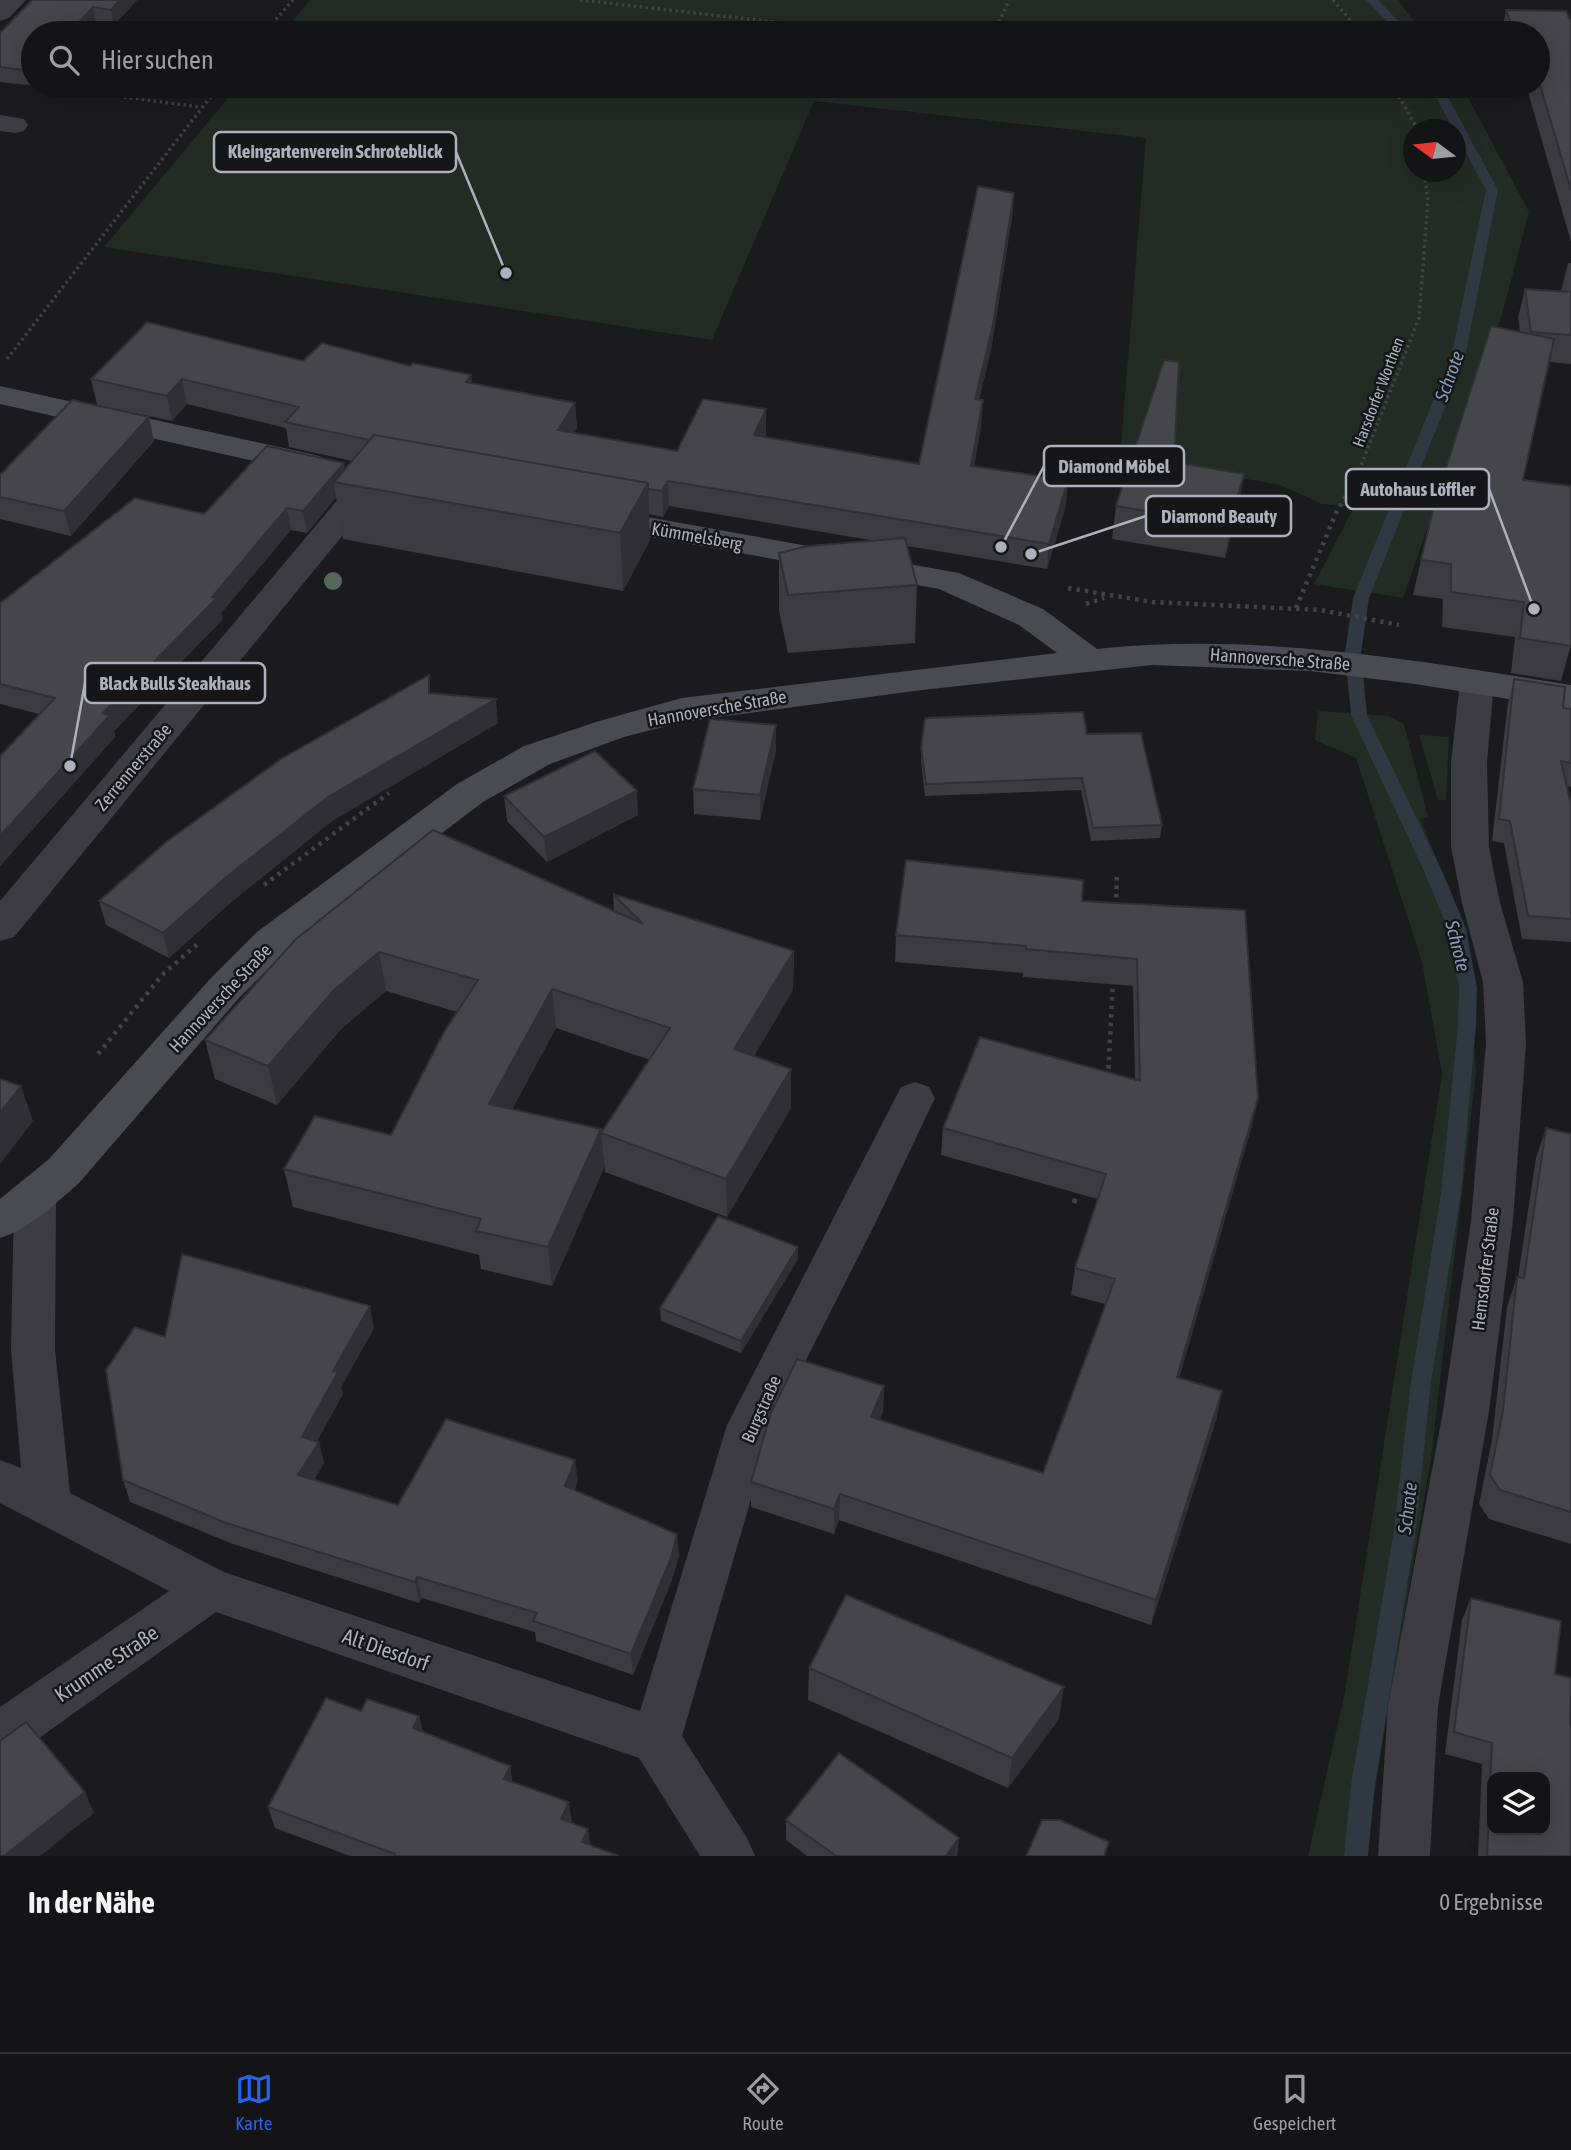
<!DOCTYPE html>
<html lang="de">
<meta charset="utf-8">
<style>
:root{--surface:#141416;--page:#1d1d1f;--text:#f1f3f6;--muted:#9d9ea1;--line:#333335;--accent:#2563eb}
body{margin:0;font-family:"Asap Condensed",sans-serif;background:var(--page);color:var(--text)}
.controls{position:absolute;right:21px;bottom:21px;display:grid;overflow:hidden;border-radius:14px;box-shadow:0 7px 28px #0002}
.controls button{width:63px;height:63px;display:grid;place-items:center;padding:0;border:0;border-bottom:2px solid var(--line);background:var(--surface);color:var(--text);font:35px sans-serif}
.compass{position:absolute;left:1403px;top:119px;width:63px;height:63px;border-radius:50%;background:var(--surface);box-shadow:0 7px 28px #0002;rotate:285deg}
.list{margin:0;padding:0;list-style:none}
h2{display:flex;justify-content:space-between;align-items:center;height:91px;margin:0;padding:0 28px;font-size:30px}
h2 small{font-size:23px;font-weight:400;color:var(--muted)}
.icon{flex:none;width:38px;height:38px;fill:none;stroke:currentColor;stroke-width:2;stroke-linecap:round;stroke-linejoin:round}
.map{position:relative;flex:none;width:1571px;height:1856px;overflow:hidden}
.search{position:absolute;background:var(--surface);box-shadow:0 7px 28px #0002;left:21px;right:21px;top:21px;height:77px;display:flex;align-items:center;gap:18px;box-sizing:border-box;padding:0 24px;border-radius:38px;color:var(--muted);font-size:26px}
.sheet{height:196px;background:var(--surface)}
nav{display:flex;justify-content:space-around;align-items:center;box-sizing:border-box;height:98px;border-top:2px solid var(--line);background:var(--surface);font-size:19px;color:var(--muted)}
nav a{display:grid;justify-items:center;gap:4px}
nav .on{color:var(--accent)}
.map>svg:first-child{display:block}
.green{fill:#222b24;fill-rule:evenodd}
.lines{fill:none;stroke-linecap:round;stroke-linejoin:round}
.stream{fill:#303841;fill-rule:evenodd}
.path-far2{stroke:#424349;stroke-width:3.5;stroke-dasharray:2.5 3.5;stroke-linecap:butt}
.path-far1{stroke:#424349;stroke-width:4.5;stroke-dasharray:3.5 5;stroke-linecap:butt}
.path{stroke:#424349;stroke-width:5;stroke-dasharray:4.5 6;stroke-linecap:butt}
.minor{fill:#3c3c42;fill-rule:evenodd}
.secondary{fill:#4a4b52;fill-rule:evenodd}
.tree{fill:#556758}
.wall{fill:#3b3b40}
.shaded-wall{fill:#303034}
.building{fill:#45454a;stroke:#303034;stroke-width:2;fill-rule:evenodd}
.labels{text-anchor:middle;dominant-baseline:central;stroke-width:5;stroke-linejoin:round;paint-order:stroke}
.far-street-label{font-size:16px;fill:#adb1bc;stroke:#161518}
.street-label{font-size:18px;fill:#adb1bc;stroke:#161518}
.water-label{font-size:19px;font-style:italic;fill:#869cb5;stroke:#161518}
.near-street-label{font-size:21px;fill:#adb1bc;stroke:#161518}
.leader{fill:none;stroke:#adb1bc;stroke-width:2.5}
.callout-dot{fill:#adb1bc;stroke:#161518;stroke-width:2.5}
.callout{fill:#161518;stroke:#adb1bc;stroke-width:2.5}
.callout-label{font-size:19px;text-anchor:middle;font-weight:bold;fill:#adb1bc}
</style>
<div class="map">
<svg width="1571" height="1856" viewBox="0 0 1571 1856">
<rect width="100%" height="100%" fill="#1b1a1d"/>
<path class="green" d="M 310,0 L 1398,0 L 1423,33 L 282,33 Z
M 238,86 L 1462,86 L 1529,212 L 1502,315 L 1403,598 L 1314,584 L 1354,507 L 1322,504 L 1280,485 L 1120,457 L 1146,138 L 814,101 L 712,340 L 104,247 ZM 1414,130 L 1456,130 L 1456,172 L 1414,172 Z
M 1318,711 L 1389,716 L 1404,724 L 1428,817 L 1420,819 L 1467,930 L 1476,1073 L 1431,1458 L 1368,1829 L 1368,1856 L 1308,1856 L 1345,1692 L 1442,1074 L 1422,962 L 1356,758 L 1315,740 Z
M 1419,735 L 1449,737 L 1446,800 L 1438,800 Z"/>
<g class="lines">
<path class="stream" d="M 1366,0 L 1378,0 L 1410,33 L 1398,33 Z
M 1430,86 L 1442,86 L 1498,190 L 1465,357 L 1369,598 L 1361,653 L 1367,715 L 1442,871 L 1466,929 L 1477,988 L 1476,1025 L 1461,1193 L 1431,1382 L 1415,1536 L 1375,1785 L 1368,1856 L 1344,1856 L 1351,1785 L 1393,1536 L 1411,1382 L 1441,1193 L 1458,1025 L 1459,988 L 1448,929 L 1424,871 L 1351,715 L 1345,653 L 1353,598 L 1451,357 L 1486,190 Z"/>
<path class="path-far2" d="M 580,0 L 871,33
M 1333,0 L 1361,33
M 88,27 L 103,29 L 109,33
M 264,33 L 293,0
M 994,33 L 1009,0
M 90,86 L 110,95 L 200,107
M 1393,86 L 1418,130
M 7,359 L 219,86
M 1357,476 L 1419,318 L 1428,201 L 1424,172"/>
<path class="path-far1" d="M 1068,588 L 1152,602 L 1320,610 L 1399,625
M 1086,604 L 1104,598
M 1296,608 L 1336,513 L 1358,474
M 264,885 L 389,793
M 1116,906 L 1117,872
M 98,1054 L 162,975 L 200,942
M 1108,1077 L 1113,981"/>
<path class="path" d="M 1074,1203 L 1078,1190"/>
<path class="minor" d="M 0,0 L 26,0 L 9,18 L 0,21 Z
M 0,115 L 24,119 L 28,125 L 24,131 L 15,133 L 0,131 Z
M 372,469 L 383,472 L 388,479 L 383,486 L 14,937 L 0,941 L 0,901 L 361,472 Z
M 1477,670 L 1489,673 L 1494,681 L 1487,763 L 1489,847 L 1500,903 L 1523,982 L 1526,1043 L 1513,1221 L 1489,1411 L 1438,1706 L 1430,1856 L 1378,1856 L 1388,1706 L 1443,1411 L 1471,1221 L 1486,1043 L 1483,982 L 1462,903 L 1451,847 L 1451,763 L 1460,681 L 1465,673 Z
M 915,1082 L 929,1087 L 935,1098 L 875,1224 L 772,1427 L 682,1736 L 747,1838 L 755,1856 L 700,1856 L 639,1758 L 216,1612 L 18,1753 L 0,1760 L 0,1707 L 169,1591 L 0,1503 L 0,1460 L 21,1468 L 11,1349 L 14,1197 L 20,1185 L 35,1180 L 50,1185 L 56,1197 L 55,1349 L 70,1493 L 224,1572 L 640,1711 L 727,1425 L 901,1087 Z"/>
<path class="secondary" d="M 0,386 L 311,454 L 322,457 L 327,464 L 322,471 L 311,474 L 0,404 Z
M 597,508 L 959,573 L 1043,609 L 1097,649 C 1255,632 1415,660 1571,685 L 1571,709 L 1415,684 L 1310,671 L 1152,665 L 922,690 L 682,722 L 624,737 L 550,764 L 483,802 L 285,952 L 238,999 L 79,1183 C 55,1204 31,1228 0,1238 L 0,1199 L 49,1159 L 210,979 L 257,932 L 457,784 L 524,746 L 599,721 L 682,698 L 1057,653 L 1019,625 L 939,589 L 585,525 L 581,518 L 585,511 Z"/>
</g>
<circle class="tree" cx="333" cy="581" r="9"/>
<path class="wall" d="M 32,0 L 137,0 L 114,25 L 96,23 L 87,33 L 33,33 L 33,86 L 38,86 L 37,86 L 0,82 L 0,33 Z
M 1506,10 L 1571,22 L 1571,242 L 1528,92 L 1521,91 L 1519,86 L 1538,86 L 1538,33 L 1502,33 Z
M 1014,193 L 1012,217 L 991,350 L 979,400 L 983,400 L 981,426 L 974,466 L 1066,505 L 1047,569 L 907,546 L 917,585 L 915,643 L 788,653 L 779,611 L 779,553 L 876,541 L 669,506 L 663,517 L 649,514 L 650,540 L 623,591 L 343,539 L 336,497 L 307,533 L 291,530 L 221,613 L 222,620 L 114,731 L 115,737 L 0,866 L 0,756 L 39,714 L 0,704 L 0,603 L 204,514 L 345,469 L 352,461 L 289,447 L 286,428 L 187,404 L 172,421 L 97,405 L 91,379 L 303,361 L 410,366 L 471,375 L 472,383 L 575,403 L 577,428 L 574,433 L 677,451 L 766,409 L 766,434 L 765,437 L 919,464 Z
M 1568,263 L 1571,263 L 1571,364 L 1549,362 L 1523,480 L 1571,645 L 1561,681 L 1511,673 L 1515,637 L 1442,627 L 1443,599 L 1413,595 L 1421,560 L 1520,332 L 1518,318 L 1525,289 L 1561,291 Z
M 154,441 L 71,536 L 0,519 L 0,475 Z
M 1174,462 L 1239,506 L 1225,558 L 1112,539 L 1116,506 Z
M 1514,679 L 1563,708 L 1571,709 L 1571,787 L 1567,786 L 1571,804 L 1571,942 L 1522,939 L 1504,843 L 1492,841 L 1508,702 Z
M 431,693 L 498,723 L 332,821 L 230,903 L 169,958 L 106,925 L 99,901 Z
M 776,725 L 776,750 L 760,820 L 694,814 L 693,789 Z
M 1087,734 L 1162,825 L 1160,838 L 1091,841 L 1081,790 L 925,796 L 921,761 L 921,748 Z
M 504,796 L 638,815 L 547,862 L 507,821 Z
M 613,894 L 794,951 L 793,990 L 754,1056 L 791,1108 L 727,1217 L 605,1172 L 601,1133 L 650,1060 L 556,1028 L 512,1109 L 601,1129 L 604,1168 L 552,1286 L 481,1269 L 479,1255 L 293,1207 L 284,1169 L 391,1135 L 457,1012 L 386,991 L 341,1029 L 277,1105 L 215,1079 L 205,1040 L 296,939 L 614,911 Z
M 1082,901 L 1245,910 L 1252,1125 L 1179,1378 L 1217,1417 L 1151,1625 L 839,1520 L 834,1534 L 751,1507 L 751,1482 L 884,1386 L 883,1412 L 879,1420 L 1043,1473 L 1105,1304 L 1071,1295 L 1075,1268 L 1098,1199 L 941,1155 L 943,1128 L 1135,1079 L 1133,986 L 1023,977 L 1023,973 L 895,962 L 896,935 Z
M 1546,1128 L 1571,1134 L 1571,1544 L 1489,1519 L 1479,1504 L 1492,1440 L 1507,1307 L 1517,1277 L 1518,1277 L 1536,1158 Z
M 798,1247 L 798,1259 L 741,1353 L 661,1321 L 660,1308 Z
M 374,1328 L 341,1387 L 343,1394 L 317,1441 L 319,1442 L 324,1463 L 314,1480 L 398,1505 L 578,1481 L 574,1490 L 679,1555 L 672,1580 L 633,1675 L 536,1641 L 535,1632 L 422,1598 L 419,1603 L 233,1544 L 130,1502 L 123,1480 L 165,1337 Z
M 1471,1598 L 1555,1674 L 1570,1724 L 1571,1856 L 1478,1856 L 1482,1764 L 1445,1754 L 1462,1620 Z
M 809,1668 L 1059,1719 L 1008,1788 L 808,1700 Z
M 361,1711 L 419,1716 L 423,1732 L 510,1766 L 512,1782 L 572,1823 L 588,1829 L 590,1845 L 619,1856 L 350,1856 L 275,1828 L 268,1807 Z
M 786,1820 L 959,1838 L 957,1856 L 807,1856 L 786,1840 Z"/>
<path class="shaded-wall" d="M 120,0 L 137,0 L 114,25 L 111,10 Z
M 93,7 L 96,23 L 87,33 L 69,33 Z
M 1014,193 L 1012,217 L 991,350 L 973,424 L 975,399 Z
M 471,375 L 474,400 L 466,382 Z
M 182,379 L 187,404 L 172,421 L 167,396 Z
M 983,400 L 981,426 L 970,491 L 971,466 Z
M 575,403 L 577,428 L 560,455 L 558,430 Z
M 766,409 L 766,434 L 754,461 L 754,435 Z
M 149,417 L 154,441 L 71,536 L 64,511 Z
M 344,463 L 347,484 L 334,482 L 336,497 L 307,533 L 303,511 Z
M 1244,474 L 1239,506 L 1225,558 L 1230,525 Z
M 1068,480 L 1066,505 L 1047,569 L 1049,544 Z
M 668,481 L 669,506 L 663,517 L 662,491 Z
M 648,483 L 650,540 L 623,591 L 620,533 Z
M 287,508 L 291,530 L 221,613 L 222,620 L 114,731 L 115,737 L 0,866 L 0,836 L 103,713 L 212,597 Z
M 496,699 L 498,723 L 332,821 L 230,903 L 169,958 L 163,933 L 225,878 L 328,797 Z
M 776,725 L 776,750 L 760,820 L 760,795 Z
M 637,791 L 638,815 L 547,862 L 544,837 Z
M 794,951 L 793,990 L 735,1088 L 734,1049 Z
M 379,952 L 386,991 L 341,1029 L 277,1105 L 268,1066 L 334,990 Z
M 552,989 L 556,1028 L 494,1143 L 489,1104 Z
M 791,1069 L 791,1108 L 727,1217 L 726,1179 Z
M 21,1086 L 33,1121 L 0,1164 L 0,1113 Z
M 1258,1098 L 1252,1125 L 1172,1403 L 1177,1377 Z
M 601,1129 L 604,1168 L 552,1286 L 548,1247 Z
M 798,1247 L 798,1259 L 741,1353 L 741,1341 Z
M 370,1306 L 374,1328 L 341,1387 L 343,1394 L 307,1459 L 302,1437 L 333,1371 Z
M 884,1386 L 883,1412 L 870,1443 L 871,1417 Z
M 1222,1391 L 1217,1417 L 1151,1625 L 1156,1600 Z
M 319,1442 L 324,1463 L 303,1497 L 298,1475 Z
M 575,1460 L 578,1481 L 568,1507 L 565,1486 Z
M 840,1494 L 839,1520 L 834,1534 L 834,1509 Z
M 677,1534 L 679,1555 L 672,1580 L 633,1675 L 631,1654 Z
M 417,1577 L 422,1598 L 419,1603 L 415,1582 Z
M 1064,1687 L 1059,1719 L 1008,1788 L 1012,1758 Z
M 419,1716 L 424,1738 L 413,1728 Z
M 510,1766 L 513,1787 L 504,1779 Z
M 85,1792 L 94,1813 L 40,1856 L 4,1856 Z
M 569,1802 L 572,1823 L 561,1819 Z
M 588,1829 L 590,1850 L 582,1842 Z
M 959,1838 L 957,1856 L 946,1856 Z"/>
<path class="building" d="M 32,0 L 120,0 L 111,10 L 93,7 L 69,33 L 33,33 L 33,71 L 0,67 L 0,33 Z
M 1506,10 L 1566,11 L 1571,22 L 1571,190 L 1538,78 L 1538,33 L 1515,33 Z
M 978,186 L 1014,193 L 993,325 L 975,399 L 983,400 L 971,466 L 1068,480 L 1049,544 L 668,481 L 662,491 L 648,489 L 648,483 L 374,435 L 369,440 L 285,422 L 299,407 L 182,379 L 167,396 L 91,379 L 147,322 L 303,361 L 322,343 L 410,366 L 413,363 L 471,375 L 466,382 L 575,403 L 558,430 L 677,451 L 703,399 L 766,409 L 754,435 L 919,464 Z
M 1525,289 L 1571,292 L 1571,335 L 1531,332 Z
M 1491,326 L 1554,339 L 1523,480 L 1571,486 L 1571,646 L 1520,638 L 1524,602 L 1451,592 L 1451,564 L 1421,560 L 1434,506 Z
M 1164,360 L 1179,362 L 1174,462 L 1244,474 L 1230,525 L 1116,506 Z
M 72,400 L 149,417 L 64,511 L 0,497 L 0,475 Z
M 374,435 L 648,483 L 620,533 L 334,482 Z
M 267,446 L 344,463 L 303,511 L 287,508 L 212,597 L 217,598 L 103,713 L 110,715 L 0,836 L 0,756 L 55,698 L 0,684 L 0,603 L 135,498 L 204,514 Z
M 905,538 L 917,585 L 788,595 L 779,553 L 808,546 Z
M 429,675 L 429,693 L 496,699 L 328,797 L 225,878 L 163,933 L 99,901 L 166,842 L 281,759 Z
M 1514,679 L 1565,687 L 1563,708 L 1571,709 L 1571,763 L 1561,761 L 1571,804 L 1571,919 L 1528,916 L 1510,821 L 1499,819 Z
M 1083,712 L 1087,734 L 1141,733 L 1162,825 L 1093,828 L 1082,778 L 926,784 L 921,748 L 925,718 Z
M 710,719 L 776,725 L 760,795 L 693,789 Z
M 595,751 L 637,791 L 544,837 L 504,796 Z
M 433,830 L 643,924 L 613,894 L 794,951 L 734,1049 L 791,1069 L 726,1179 L 601,1133 L 670,1028 L 552,989 L 489,1104 L 601,1129 L 548,1247 L 476,1231 L 481,1219 L 284,1169 L 315,1116 L 391,1135 L 444,1032 L 478,980 L 379,952 L 334,990 L 268,1066 L 205,1040 L 296,939 Z
M 906,860 L 1083,880 L 1082,901 L 1245,910 L 1258,1098 L 1177,1377 L 1222,1391 L 1156,1600 L 840,1494 L 834,1509 L 751,1482 L 770,1415 L 797,1359 L 884,1386 L 871,1417 L 1043,1473 L 1115,1279 L 1075,1268 L 1106,1174 L 943,1128 L 980,1037 L 1140,1081 L 1137,959 L 1026,949 L 1026,946 L 896,935 Z
M 0,1079 L 21,1086 L 0,1113 Z
M 1546,1128 L 1571,1134 L 1571,1512 L 1500,1490 L 1490,1475 L 1503,1411 L 1517,1277 L 1524,1278 Z
M 718,1216 L 798,1247 L 741,1341 L 660,1308 Z
M 182,1254 L 370,1306 L 333,1371 L 338,1372 L 302,1437 L 319,1442 L 298,1475 L 398,1505 L 446,1419 L 575,1460 L 565,1486 L 677,1534 L 671,1558 L 631,1654 L 533,1621 L 537,1613 L 417,1577 L 415,1582 L 226,1523 L 123,1480 L 106,1370 L 135,1327 L 165,1337 Z
M 846,1595 L 1064,1687 L 1012,1758 L 809,1668 Z
M 1471,1598 L 1561,1621 L 1555,1674 L 1571,1678 L 1570,1724 L 1571,1724 L 1571,1856 L 1487,1856 L 1492,1743 L 1454,1732 ZM 1492,1777 L 1545,1777 L 1545,1830 L 1492,1830 Z
M 326,1698 L 361,1711 L 367,1699 L 419,1716 L 413,1728 L 510,1766 L 504,1779 L 569,1802 L 561,1819 L 588,1829 L 582,1842 L 619,1856 L 394,1856 L 395,1854 L 268,1807 Z
M 26,1722 L 85,1792 L 4,1856 L 0,1856 L 0,1741 Z
M 839,1753 L 959,1838 L 946,1856 L 836,1856 L 786,1820 Z
M 1042,1820 L 1060,1820 L 1109,1842 L 1104,1856 L 1026,1856 Z"/>
<g class="labels">
<g class="far-street-label">
<text transform="translate(1378 392) rotate(-69)">Harsdorfer Worthen</text>
</g>
<g class="street-label">
<text transform="translate(697 536) rotate(10)">Kümmelsberg</text>
<text transform="translate(1280 659) rotate(4)">Hannoversche Straße</text>
<text transform="translate(717 708) rotate(-10)">Hannoversche Straße</text>
<text transform="translate(133 767) rotate(-50)">Zerrennerstraße</text>
<text transform="translate(220 998) rotate(-47)">Hannoversche Straße</text>
<text transform="translate(1485 1269) rotate(-83)">Hemsdorfer Straße</text>
<text transform="translate(761 1409) rotate(-66)">Burgstraße</text>
</g>
<g class="water-label">
<text transform="translate(1449 376) rotate(-70)">Schrote</text>
<text transform="translate(1458 946) rotate(76)">Schrote</text>
<text transform="translate(1407 1508) rotate(-83)">Schrote</text>
</g>
<g class="near-street-label">
<text transform="translate(386 1649) rotate(19)">Alt Diesdorf</text>
<text transform="translate(106 1663) rotate(-34)">Krumme Straße</text>
</g>
</g>
<path class="leader" d="M506 273L456 152M1001 547L1044 466M1534 609L1489 489M1031 554L1146 516M70 766L85 683"/>
<g class="callout-dot">
<circle cx="506" cy="273" r="7"/>
<circle cx="1001" cy="547" r="7"/>
<circle cx="1534" cy="609" r="7"/>
<circle cx="1031" cy="554" r="7"/>
<circle cx="70" cy="766" r="7"/>
</g>
<g class="callout">
<rect x="214" y="132" width="242" height="40" rx="7"/>
<rect x="1044" y="446" width="140" height="40" rx="7"/>
<rect x="1346" y="469" width="143" height="40" rx="7"/>
<rect x="1146" y="496" width="145" height="40" rx="7"/>
<rect x="85" y="663" width="180" height="40" rx="7"/>
</g>
<g class="callout-label">
<text x="335" y="158">Kleingartenverein Schroteblick</text>
<text x="1114" y="473">Diamond Möbel</text>
<text x="1418" y="496">Autohaus Löffler</text>
<text x="1219" y="523">Diamond Beauty</text>
<text x="175" y="690">Black Bulls Steakhaus</text>
</g>
</svg>
<div class="controls">
<button><svg class="icon" aria-label="layers" viewBox="0 0 24 24"><path d="M12 4l9 5-9 5-9-5zM3 14l9 5 9-5"/></svg></button>
</div>
<svg class="compass" viewBox="-18 -18 36 36"><path d="M0-13l5 13h-10z" fill="#e53935"/><path d="M0 13l5-13h-10z" fill="#9d9ea1"/></svg>
<div class="search"><svg class="icon" aria-label="search" viewBox="0 0 24 24"><circle cx="10" cy="10" r="6"/><path d="M15 15l6 6"/></svg>Hier suchen</div>
</div>
<section class="sheet">
<h2>In der Nähe<small>0 Ergebnisse</small></h2>
<ul class="list">
</ul>
</section>
<nav>
<a class="on"><svg class="icon" aria-label="map" viewBox="0 0 24 24"><path d="M3 6l6-2 6 2 6-2v14l-6 2-6-2-6 2zM9 4v14M15 6v14"/></svg>Karte</a>
<a><svg class="icon" aria-label="directions" viewBox="0 0 24 24"><path d="M12 3l9 9-9 9-9-9zM9 14v-3h6M13 9l2 2-2 2"/></svg>Route</a>
<a><svg class="icon" aria-label="saved" viewBox="0 0 24 24"><path d="M7 4h10v16l-5-4-5 4z"/></svg>Gespeichert</a>
</nav>
